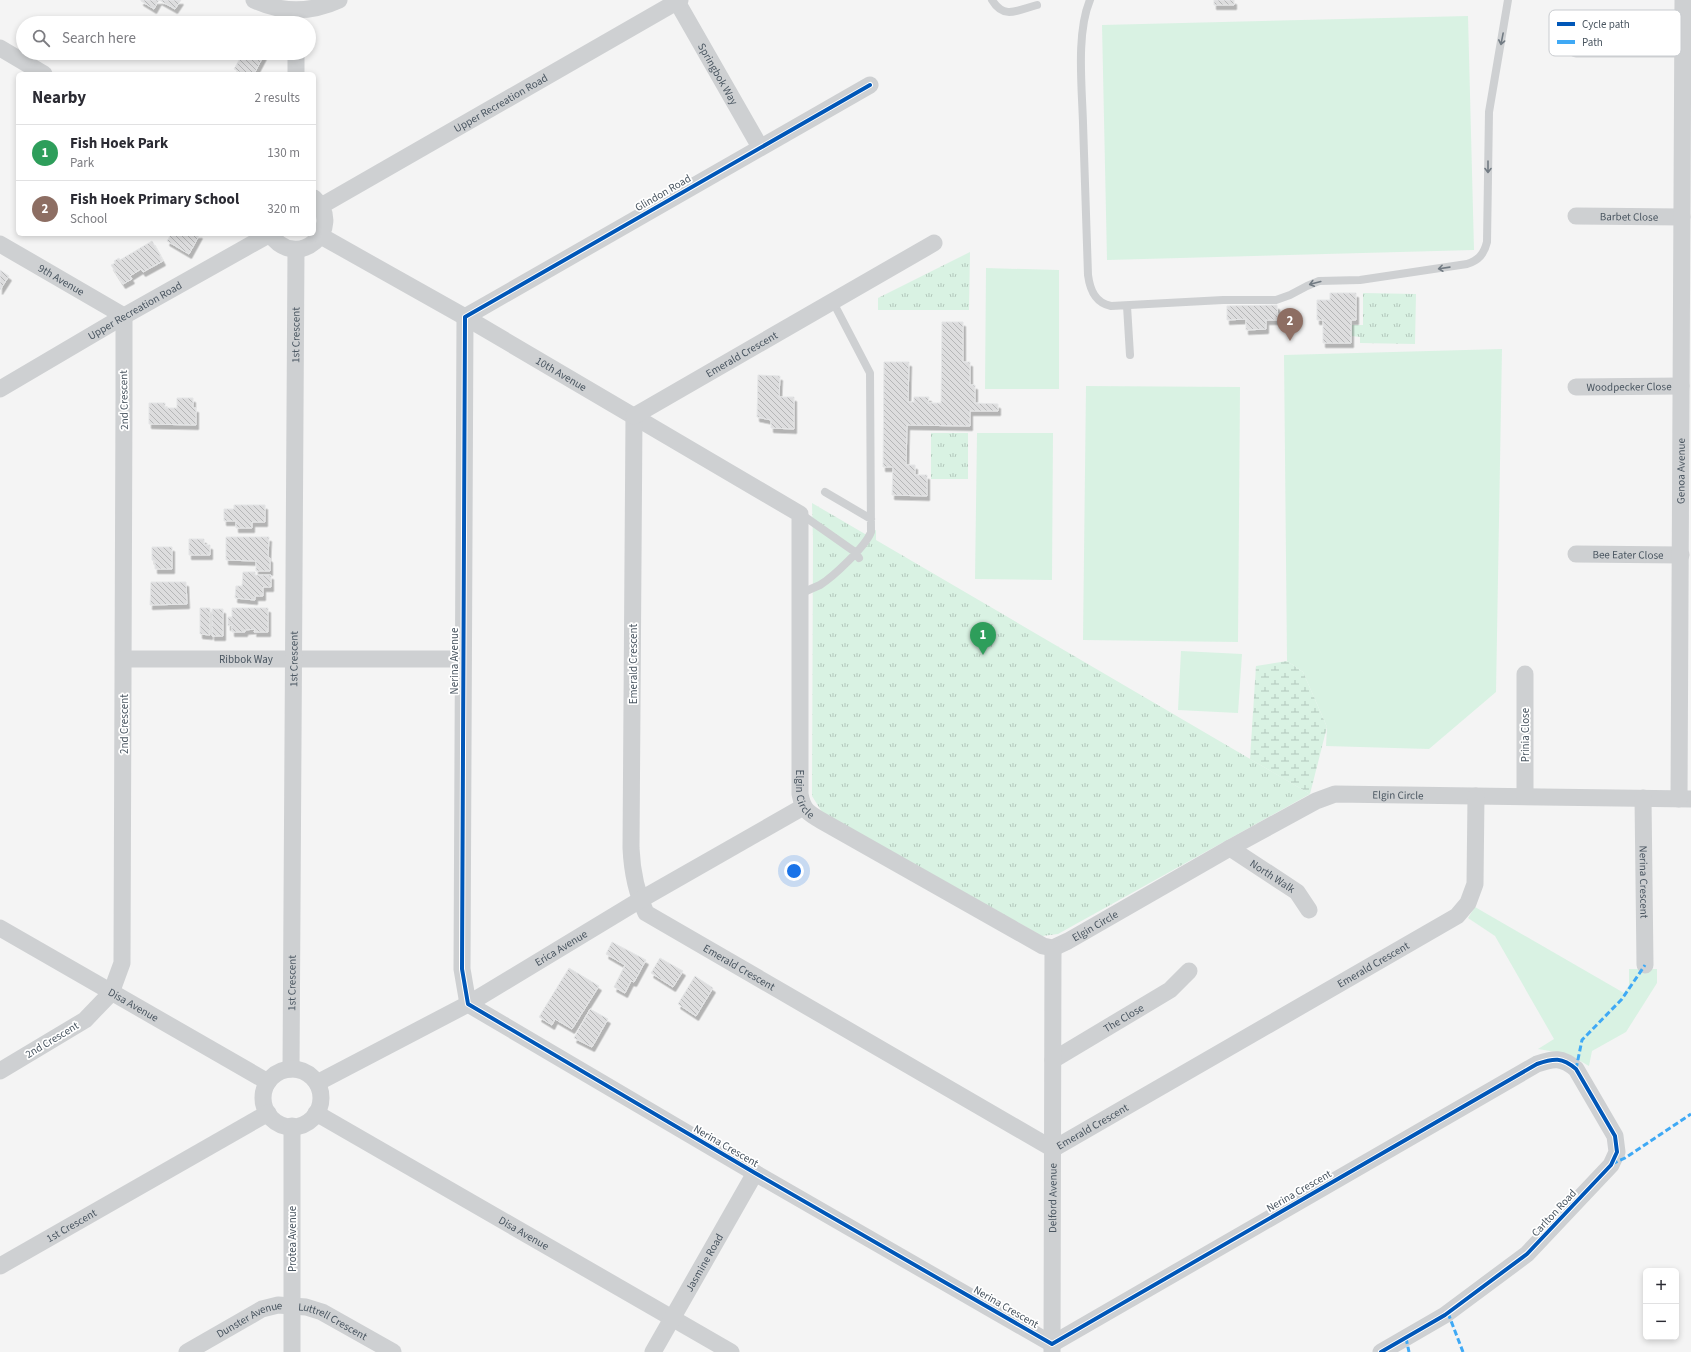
<!DOCTYPE html>
<meta charset="utf-8">
<style>
:root{--surface:#fff;--page:#f2f2f3;--text:#2b2b33;--muted:#7c7c81;--line:#e1e1e2;--accent:#ea580c}
body{margin:0;font-family:"Source Sans 3",sans-serif;background:var(--page);color:var(--text)}
.controls{position:absolute;right:12px;bottom:12px;display:grid;overflow:hidden;border-radius:6px;box-shadow:0 2px 6px #0003}
.controls button{width:36px;height:36px;display:grid;place-items:center;padding:0;border:0;border-bottom:1px solid var(--line);background:var(--surface);color:var(--text);font:20px sans-serif}
.you{position:absolute;left:794px;top:871px;width:14px;height:14px;margin:-10px;border:3px solid #fff;border-radius:50%;background:#1a73e8;box-shadow:0 0 0 6px #1a73e833}
.badge{display:grid;place-items:center;width:26px;height:26px;border-radius:50%;background:var(--accent);color:#fff;font-size:13px;font-weight:700}
.pin{position:absolute;translate:-50% -33px;filter:drop-shadow(0 1px 2px #0008)}
.pin::after{content:'';position:absolute;top:21px;width:14px;height:12px;background:inherit;clip-path:polygon(0 0,100% 0,50% 100%)}
.list{margin:0;padding:0;list-style:none}
h2{display:flex;justify-content:space-between;align-items:center;height:52px;margin:0;padding:0 16px;font-size:17px}
h2 small{font-size:13px;font-weight:400;color:var(--muted)}
.list li{display:grid;grid-template-columns:26px 1fr auto;gap:12px;align-items:center;box-sizing:border-box;height:56px;padding:0 16px;border-top:1px solid var(--line)}
.list b{display:block;font-size:15px;white-space:nowrap}
.list p{margin:0;font-size:13px;white-space:nowrap;color:var(--muted)}
.list em{font-size:13px;font-style:normal;color:var(--muted)}
.icon{flex:none;width:22px;height:22px;fill:none;stroke:currentColor;stroke-width:2;stroke-linecap:round;stroke-linejoin:round}
.map{position:relative;flex:none;width:1691px;height:1352px;overflow:hidden}
.search{position:absolute;background:var(--surface);box-shadow:0 2px 6px #0003;left:16px;top:16px;width:300px;height:44px;display:flex;align-items:center;gap:10px;box-sizing:border-box;padding:0 14px;border-radius:22px;color:var(--muted);font-size:15px}
.panel{position:absolute;background:var(--surface);box-shadow:0 2px 6px #0003;left:16px;top:72px;width:300px;height:164px;border-radius:6px}
.map>svg:first-child{display:block}
.grass{fill:#d9f2e3}
.wetland{fill:url(#wetland-marsh)}
.park{fill:url(#park-tufts)}
.building{fill:url(#building-back-hatch);stroke:#e5e6e7;filter:url(#shadow)}
.lines{fill:none;stroke-linecap:round;stroke-linejoin:round}
.lane{stroke:#ced0d2;stroke-width:8}
.street{stroke:#ced0d2;stroke-width:17}
.quiet{stroke:#3fa9f5;stroke-width:3;stroke-dasharray:6 3;stroke-linecap:butt}
.cycleway-casing{stroke:#fff;stroke-width:6}
.cycleway{stroke:#0057b8;stroke-width:4}
.oneway{stroke:#727b83}
.labels{text-anchor:middle;dominant-baseline:central;stroke-width:3.5;stroke-linejoin:round;paint-order:stroke}
.street-label{font-size:11px;fill:#4a5661;stroke:#fff}
.key{fill:#fff;stroke:#c9ccd0;stroke-width:1}
.key-label{font-size:11px;fill:#4a5661}
</style>
<div class="map">
<svg width="1691" height="1352" viewBox="0 0 1691 1352">
<defs>
<pattern id="wetland-marsh" width="20" height="14" patternUnits="userSpaceOnUse"><rect width="20" height="14" fill="#d9f2e3"/><path d="M1 5h8M5 5V1M11 12h8M15 12V8" fill="none" stroke="#b2c7bb"/></pattern>
<pattern id="park-tufts" width="24" height="20" patternUnits="userSpaceOnUse"><rect width="24" height="20" fill="#d9f2e3"/><path d="M3 7l-1-3M5 7V3M7 7l1-3M15 17l-1-3M17 17v-4M19 17l1-3" fill="none" stroke="#b2c7bb"/></pattern>
<pattern id="building-back-hatch" width="6" height="6" patternUnits="userSpaceOnUse"><rect width="6" height="6" fill="#ddddde"/><path d="M-1 5l2 2M0 0l6 6M5-1l2 2" fill="none" stroke="#b5b6b7"/></pattern>
<filter id="shadow"><feDropShadow dx="2.5" dy="4.5" stdDeviation="0" flood-color="#0004"/></filter>
</defs>
<rect width="100%" height="100%" fill="#f4f4f4"/>
<path class="grass" d="M 1468,16 L 1474,250 L 1107,260 L 1102,25 Z
M 986,268 L 1059,270 L 1059,389 L 985,389 Z
M 1502,349 L 1496,692 L 1429,749 L 1326,746 L 1327,727 L 1303,672 L 1287,661 L 1284,355 Z
M 1086,386 L 1240,387 L 1238,642 L 1083,640 Z
M 977,433 L 1053,433 L 1052,580 L 975,579 Z
M 1181,651 L 1242,654 L 1238,713 L 1178,710 Z
M 1475,907 L 1624,993 L 1629,985 L 1629,969 L 1657,969 L 1657,983 L 1626,1032 L 1592,1051 L 1589,1066 L 1568,1054 L 1538,1049 L 1554,1039 L 1495,936 L 1468,918 Z"/>
<path class="wetland" d="M 1287,661 L 1303,672 L 1327,727 L 1310,794 L 1250,759 L 1256,666 Z"/>
<path class="park" d="M 970,252 L 969,310 L 878,310 L 878,298 Z
M 1363,293 L 1416,294 L 1415,344 L 1360,343 L 1360,337 L 1352,336 L 1352,325 L 1363,325 Z
M 931,433 L 968,433 L 968,479 L 931,479 Z
M 812,503 L 865,534 L 876,530 L 876,540 L 1310,794 L 1058,934 L 1042,936 L 822,812 L 812,796 L 813,540 Z"/>
<path class="building" d="M 141,0 L 159,0 L 154,9 L 141,1 Z
M 159,0 L 181,0 L 175,9 Z
M 1214,0 L 1234,0 L 1234,5 L 1214,5 Z
M 243,53 L 265,53 L 254,74 L 243,74 L 234,69 Z
M 171,234 L 200,234 L 189,254 L 167,241 Z
M 152,241 L 163,261 L 143,272 L 141,269 L 130,276 L 132,279 L 123,284 L 111,265 L 115,263 L 114,261 L 119,258 L 120,260 Z
M 0,270 L 9,276 L 0,290 Z
M 1330,293 L 1356,293 L 1356,320 L 1351,320 L 1351,343 L 1323,343 L 1323,320 L 1317,320 L 1317,300 L 1330,300 Z
M 1277,305 L 1278,320 L 1266,320 L 1266,329 L 1246,330 L 1246,319 L 1227,320 L 1227,306 Z
M 942,322 L 963,322 L 963,362 L 970,362 L 970,385 L 975,385 L 975,403 L 998,404 L 998,411 L 970,411 L 970,426 L 907,425 L 906,465 L 915,465 L 915,475 L 927,475 L 927,496 L 892,495 L 893,467 L 883,467 L 884,362 L 909,362 L 908,402 L 914,402 L 914,397 L 929,397 L 928,403 L 941,403 Z
M 758,375 L 780,376 L 779,397 L 794,397 L 794,429 L 771,428 L 771,420 L 757,417 Z
M 177,398 L 193,398 L 193,408 L 196,408 L 196,425 L 149,424 L 149,403 L 165,403 L 165,408 L 177,408 Z
M 234,505 L 265,505 L 265,522 L 252,522 L 252,528 L 236,528 L 236,521 L 224,521 L 224,509 L 234,509 Z
M 226,537 L 269,537 L 268,557 L 270,558 L 270,571 L 256,571 L 256,561 L 226,560 Z
M 189,539 L 204,539 L 204,545 L 210,545 L 210,555 L 189,555 Z
M 152,547 L 172,547 L 172,569 L 155,569 L 155,561 L 152,560 Z
M 243,572 L 255,572 L 255,575 L 271,575 L 271,587 L 263,587 L 263,596 L 255,596 L 255,600 L 235,598 L 236,586 L 242,586 Z
M 151,582 L 186,582 L 187,604 L 150,605 Z
M 200,608 L 210,608 L 210,635 L 200,634 Z
M 232,608 L 268,608 L 268,632 L 254,632 L 255,629 L 245,630 L 245,632 L 232,632 L 232,625 L 228,626 L 228,617 L 232,617 Z
M 212,609 L 223,609 L 223,636 L 212,636 Z
M 612,942 L 646,960 L 634,982 L 631,981 L 625,993 L 614,987 L 625,965 L 606,954 Z
M 660,958 L 683,971 L 673,987 L 651,973 Z
M 569,968 L 599,986 L 572,1029 L 555,1019 L 552,1025 L 539,1017 Z
M 695,976 L 713,988 L 696,1016 L 678,1004 Z
M 590,1009 L 608,1019 L 592,1047 L 574,1038 Z"/>
<g class="lines">
<path class="lane" d="M 992,0 C 1004,20 1018,10 1037,5
M 1090,0 C 1076,33 1082,87 1083,123 C 1085,174 1086,224 1088,275 C 1090,290 1095,303 1111,306 L 1223,300 L 1276,300 L 1290,295 L 1307,286 L 1319,281 L 1360,280 L 1467,264 C 1479,260 1484,254 1487,242 L 1489,112 L 1508,0
M 1127,306 L 1130,355
M 825,492 L 871,519
M 801,514 L 855,552 L 859,558
M 800,594 C 806,591 813,588 820,585 C 833,577 866,546 871,532 L 870,373 L 833,302"/>
<g class="street">
<path d="M 254,0 C 281,13 311,13 339,0"/>
<path id="s1" d="M 676,0 L 760,147"/>
<path d="M 0,48 L 44,74"/>
<path d="M 1576,49 L 1683,49"/>
<path d="M 296,74 L 296,53"/>
<path d="M 870,85 L 465,317 L 462,969 L 468,1004 L 755,1173 L 1052,1344 L 1537,1064 C 1554,1058 1562,1057 1576,1069 L 1615,1136 L 1617,1152 L 1611,1165 L 1527,1254 L 1445,1315 L 1381,1352"/>
<path id="s2" d="M 321,206 L 680,0"/>
<path id="s3" d="M 1576,216 L 1682,217"/>
<path d="M 270,234 C 297,273 347,228 314,198"/>
<path id="s4" d="M 321,236 L 465,317 L 800,514 L 800,794 C 803,810 808,813 822,821 L 1043,946 L 1053,948 L 1068,941 L 1230,848 L 1316,801 L 1335,794 L 1691,799"/>
<path id="s5" d="M 0,244 L 124,316 L 124,396 L 122,963 L 111,993 L 85,1020 L 0,1071"/>
<path id="s6" d="M 1576,387 L 1681,386"/>
<path id="s7" d="M 0,389 L 124,316 L 270,234"/>
<path id="s8" d="M 634,416 L 631,848 C 632,871 636,892 646,913 L 1053,1149 L 1457,916 L 1468,903 L 1475,884 L 1476,796"/>
<path id="s9" d="M 634,416 L 934,243"/>
<path id="s10" d="M 1576,554 L 1681,555"/>
<path id="s11" d="M 124,659 L 463,659"/>
<path d="M 1525,796 L 1525,674"/>
<path id="s12" d="M 1643,798 L 1645,965"/>
<path id="s13" d="M 1679,799 L 1683,0"/>
<path id="s14" d="M 1230,848 L 1297,892 L 1309,910"/>
<path id="s15" d="M 0,928 L 268,1082"/>
<path id="s16" d="M 1053,1060 L 1170,990 L 1189,971"/>
<path id="s17" d="M 291,1069 L 296,250"/>
<circle cx="292" cy="1098" r="29"/>
<path id="s18" d="M 317,1083 L 468,1004 L 640,900 L 803,807"/>
<path id="s19" d="M 316,1113 L 731,1352"/>
<path id="s20" d="M 0,1266 L 268,1113"/>
<path id="s21" d="M 187,1352 L 262,1309 L 278,1305 L 306,1307 L 322,1312 L 393,1352"/>
<path d="M 292,1352 L 292,1126"/>
<path id="s22" d="M 653,1352 L 755,1173"/>
<path id="s23" d="M 1052,1352 L 1053,948"/>
</g>
<path class="quiet" d="M 1576,1069 L 1582,1040 L 1622,999 L 1645,965
M 1612,1164 L 1625,1158 L 1691,1114
M 1448,1313 L 1463,1352
M 1406,1338 L 1409,1352"/>
<defs>
<path id="cycleway" d="M 870,85 L 465,317 L 462,969 L 468,1004 L 755,1173 L 1052,1344 L 1537,1064 C 1554,1058 1562,1057 1576,1069 L 1615,1136 L 1617,1152 L 1611,1165 L 1527,1254 L 1445,1315 L 1381,1352"/>
</defs>
<use href="#cycleway" class="cycleway-casing"/>
<use href="#cycleway" class="cycleway"/>
</g>
<defs><path id="oneway-shaft" d="M-6 0H5M1.5-3L5.5 0L1.5 3" fill="none" stroke-width="1.6" stroke-linecap="round" stroke-linejoin="round"/></defs>
<g class="oneway">
<use href="#oneway-shaft" transform="translate(1502 39) rotate(101)"/>
<use href="#oneway-shaft" transform="translate(1488 167) rotate(90)"/>
<use href="#oneway-shaft" transform="translate(1444 268) rotate(172)"/>
<use href="#oneway-shaft" transform="translate(1315 283) rotate(165)"/>
</g>
<g class="labels">
<g class="street-label">
<text stroke="none"><textPath href="#s1" startOffset="85">Springbok Way</textPath></text>
<text stroke="none"><textPath href="#s2" startOffset="207">Upper Recreation Road</textPath></text>
<text transform="translate(663 193) rotate(-30)">Glindon Road</text>
<text stroke="none"><textPath href="#s3" startOffset="53">Barbet Close</textPath></text>
<text stroke="none"><textPath href="#s5" startOffset="71">9th Avenue</textPath></text>
<text stroke="none"><textPath href="#s7" startOffset="156">Upper Recreation Road</textPath></text>
<text stroke="none"><textPath href="#s17" startOffset="734">1st Crescent</textPath></text>
<text stroke="none"><textPath href="#s9" startOffset="124">Emerald Crescent</textPath></text>
<text stroke="none"><textPath href="#s4" startOffset="277">10th Avenue</textPath></text>
<text stroke="none"><textPath href="#s6" startOffset="53">Woodpecker Close</textPath></text>
<text transform="translate(124 400) rotate(-91)">2nd Crescent</text>
<text stroke="none"><textPath href="#s13" startOffset="328">Genoa Avenue</textPath></text>
<text stroke="none"><textPath href="#s10" startOffset="52">Bee Eater Close</textPath></text>
<text stroke="none"><textPath href="#s11" startOffset="122">Ribbok Way</textPath></text>
<text stroke="none"><textPath href="#s17" startOffset="410">1st Crescent</textPath></text>
<text transform="translate(454 661) rotate(-90)">Nerina Avenue</text>
<text transform="translate(633 664) rotate(-90)">Emerald Crescent</text>
<text transform="translate(124 724) rotate(-90)">2nd Crescent</text>
<text transform="translate(1525 735) rotate(-90)">Prinia Close</text>
<text stroke="none"><textPath href="#s4" startOffset="835">Elgin Circle</textPath></text>
<text stroke="none"><textPath href="#s4" startOffset="1519">Elgin Circle</textPath></text>
<text stroke="none"><textPath href="#s14" startOffset="51">North Walk</textPath></text>
<text stroke="none"><textPath href="#s12" startOffset="84">Nerina Crescent</textPath></text>
<text stroke="none"><textPath href="#s4" startOffset="1182">Elgin Circle</textPath></text>
<text stroke="none"><textPath href="#s18" startOffset="279">Erica Avenue</textPath></text>
<text stroke="none"><textPath href="#s8" startOffset="1339">Emerald Crescent</textPath></text>
<text stroke="none"><textPath href="#s8" startOffset="607">Emerald Crescent</textPath></text>
<text stroke="none"><textPath href="#s17" startOffset="86">1st Crescent</textPath></text>
<text stroke="none"><textPath href="#s15" startOffset="154">Disa Avenue</textPath></text>
<text stroke="none"><textPath href="#s16" startOffset="82">The Close</textPath></text>
<text transform="translate(52 1040) rotate(-31)">2nd Crescent</text>
<text stroke="none"><textPath href="#s8" startOffset="1015">Emerald Crescent</textPath></text>
<text transform="translate(726 1146) rotate(30)">Nerina Crescent</text>
<text transform="translate(1299 1191) rotate(-30)">Nerina Crescent</text>
<text stroke="none"><textPath href="#s23" startOffset="154">Delford Avenue</textPath></text>
<text transform="translate(1554 1213) rotate(-47)">Carlton Road</text>
<text stroke="none"><textPath href="#s20" startOffset="82">1st Crescent</textPath></text>
<text stroke="none"><textPath href="#s19" startOffset="240">Disa Avenue</textPath></text>
<text transform="translate(292 1239) rotate(-90)">Protea Avenue</text>
<text stroke="none"><textPath href="#s22" startOffset="103">Jasmine Road</textPath></text>
<text transform="translate(1006 1307) rotate(30)">Nerina Crescent</text>
<text stroke="none"><textPath href="#s21" startOffset="71">Dunster Avenue</textPath></text>
<text stroke="none"><textPath href="#s21" startOffset="161">Luttrell Crescent</textPath></text>
</g>
</g>
<rect x="1549" y="10" width="132" height="46" rx="6" class="key"/>
<rect x="1557" y="22" width="18" height="4" fill="#0057b8"/>
<rect x="1557" y="40" width="18" height="4" fill="#3fa9f5"/>
<g class="key-label">
<text x="1582" y="28">Cycle path</text>
<text x="1582" y="46">Path</text>
</g>
</svg>
<div class="controls">
<button>+</button>
<button>−</button>
</div>
<div class="you"></div>
<div class="pin badge" style="left:983px;top:655px;background:#2e9e5b">1</div>
<div class="pin badge" style="left:1290px;top:341px;background:#8d6e63">2</div>
<div class="search"><svg class="icon" aria-label="search" viewBox="0 0 24 24"><circle cx="10" cy="10" r="6"/><path d="M15 15l6 6"/></svg>Search here</div>
<section class="panel">
<h2>Nearby<small>2 results</small></h2>
<ul class="list">
<li><span class="badge" style="background:#2e9e5b">1</span><div><b>Fish Hoek Park</b><p>Park</p></div><em>130 m</em></li>
<li><span class="badge" style="background:#8d6e63">2</span><div><b>Fish Hoek Primary School</b><p>School</p></div><em>320 m</em></li>
</ul>
</section>
</div>
